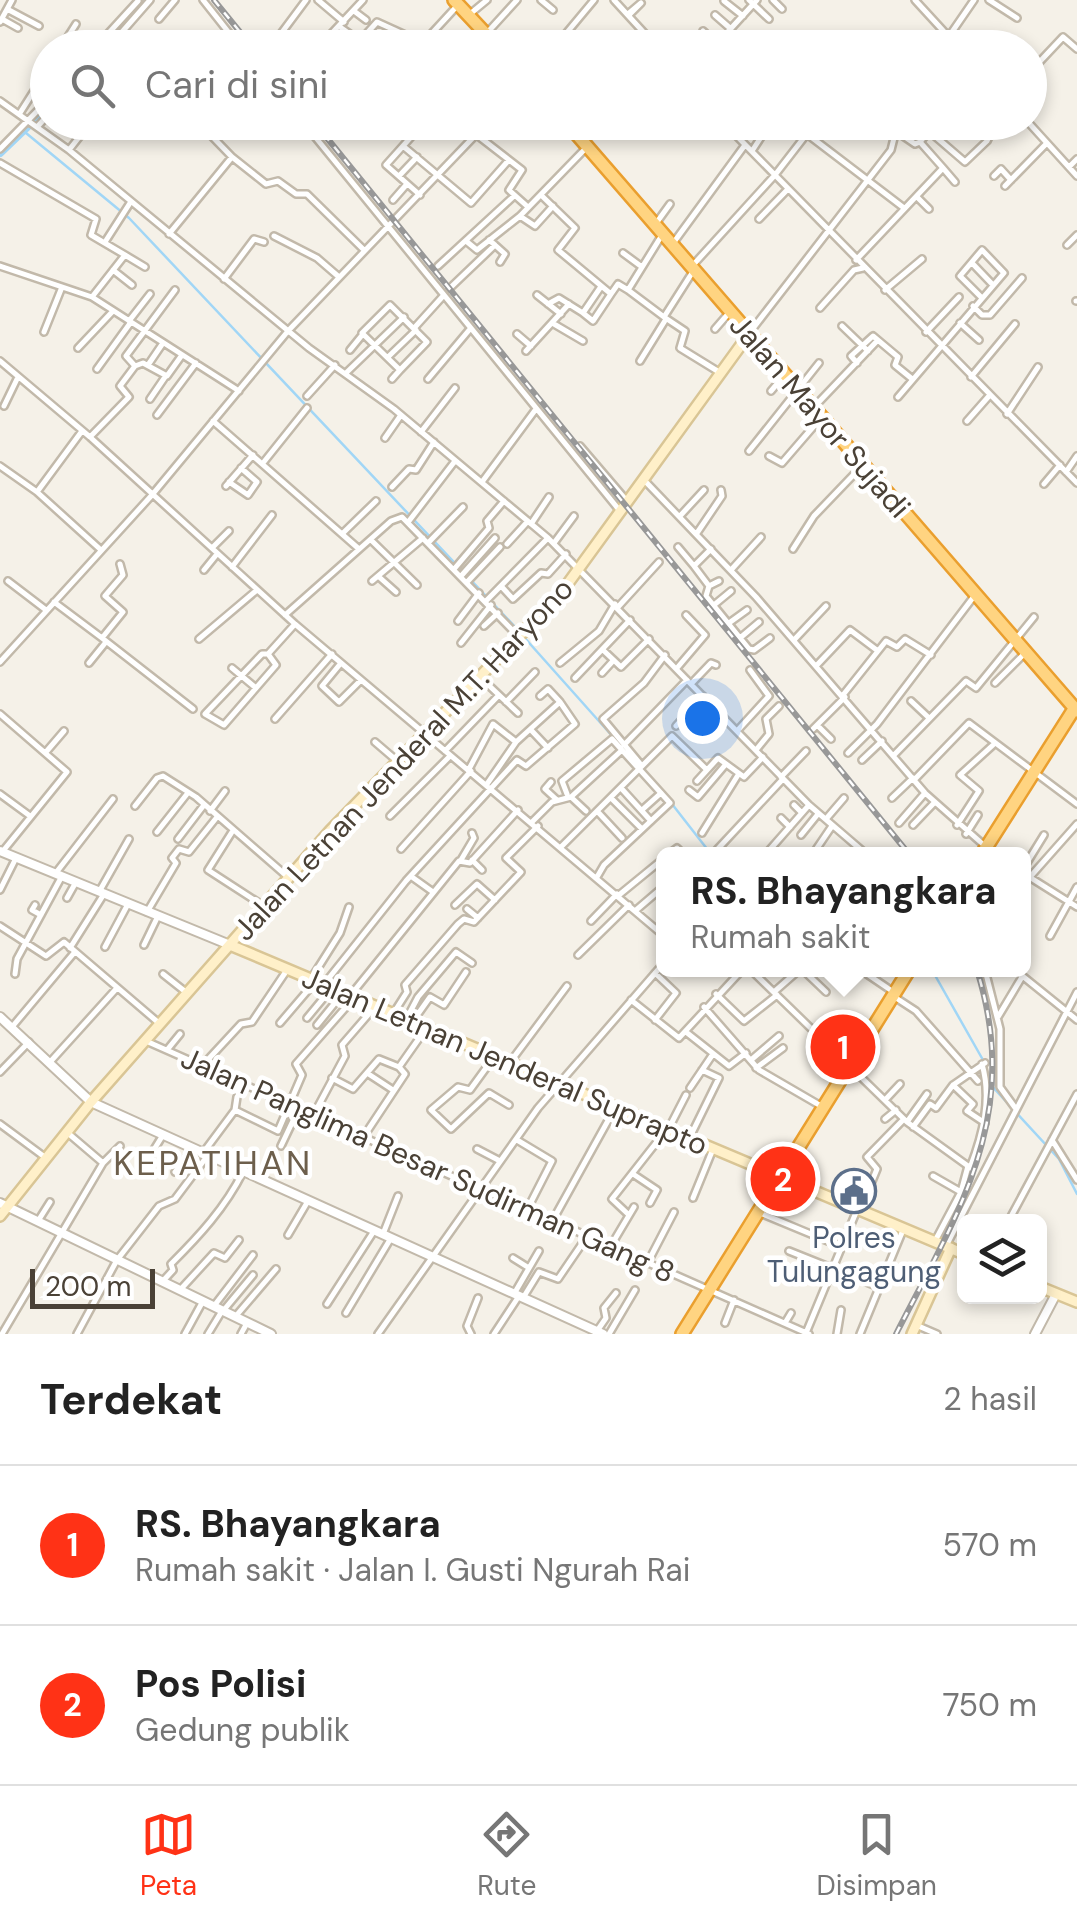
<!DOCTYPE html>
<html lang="id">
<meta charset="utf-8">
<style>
:root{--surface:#fff;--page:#f2f2f2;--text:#222;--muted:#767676;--line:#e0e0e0;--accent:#ff3216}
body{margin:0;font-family:"DM Sans",sans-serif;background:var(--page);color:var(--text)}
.controls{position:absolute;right:30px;bottom:30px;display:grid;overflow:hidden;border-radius:15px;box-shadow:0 5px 15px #0003}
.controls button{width:90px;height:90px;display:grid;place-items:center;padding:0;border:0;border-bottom:2px solid var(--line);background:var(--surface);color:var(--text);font:50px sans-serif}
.scale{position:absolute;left:30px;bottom:25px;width:125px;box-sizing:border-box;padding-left:10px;border:5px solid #4a4136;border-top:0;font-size:28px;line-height:35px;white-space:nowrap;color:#4a4136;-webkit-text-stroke:8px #fff;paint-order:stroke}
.you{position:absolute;left:702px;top:718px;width:35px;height:35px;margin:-25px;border:8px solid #fff;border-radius:50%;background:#1a73e8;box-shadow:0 0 0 15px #1a73e833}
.badge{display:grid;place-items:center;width:65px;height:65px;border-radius:50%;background:var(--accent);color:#fff;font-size:32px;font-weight:700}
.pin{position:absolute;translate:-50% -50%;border:5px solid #fff;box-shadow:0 2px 10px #0006}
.popup{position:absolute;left:656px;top:847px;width:375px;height:130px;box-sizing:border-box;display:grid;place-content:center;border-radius:15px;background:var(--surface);filter:drop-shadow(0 2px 8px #0005);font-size:32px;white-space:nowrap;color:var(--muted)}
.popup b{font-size:38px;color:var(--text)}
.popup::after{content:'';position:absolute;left:50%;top:100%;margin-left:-20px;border:20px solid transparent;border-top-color:var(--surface)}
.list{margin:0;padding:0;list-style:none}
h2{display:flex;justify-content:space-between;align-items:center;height:130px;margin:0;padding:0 40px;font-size:42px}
h2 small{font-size:32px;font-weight:400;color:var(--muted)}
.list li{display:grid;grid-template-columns:65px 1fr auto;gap:30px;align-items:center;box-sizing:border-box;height:160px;padding:0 40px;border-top:2px solid var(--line)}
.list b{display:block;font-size:38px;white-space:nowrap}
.list p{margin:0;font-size:32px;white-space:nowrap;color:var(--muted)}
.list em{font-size:32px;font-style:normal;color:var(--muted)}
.icon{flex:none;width:55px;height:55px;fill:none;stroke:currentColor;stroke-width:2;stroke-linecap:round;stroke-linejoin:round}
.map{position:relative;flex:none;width:1077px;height:1334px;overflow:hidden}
.search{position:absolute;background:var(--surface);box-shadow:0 5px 15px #0003;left:30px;right:30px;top:30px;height:110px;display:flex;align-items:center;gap:25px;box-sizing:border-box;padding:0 35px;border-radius:55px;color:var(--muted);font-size:38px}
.sheet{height:450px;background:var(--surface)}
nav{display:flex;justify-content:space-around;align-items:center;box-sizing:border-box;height:140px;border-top:2px solid var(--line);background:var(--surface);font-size:28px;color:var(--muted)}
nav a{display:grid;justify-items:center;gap:5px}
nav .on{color:var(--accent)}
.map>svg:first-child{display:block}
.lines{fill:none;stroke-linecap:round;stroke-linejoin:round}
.stream{stroke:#a1d6f6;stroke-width:2.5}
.river{stroke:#a1d6f6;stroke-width:8}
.minor-casing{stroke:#c2b9aa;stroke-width:10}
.tertiary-casing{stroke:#c2b9aa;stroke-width:12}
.secondary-casing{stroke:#d9c595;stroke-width:14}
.trunk-casing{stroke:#ea9f2e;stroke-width:16}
.minor{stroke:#fff;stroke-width:5}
.tertiary{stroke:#fff;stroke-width:8}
.secondary{stroke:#fff0c9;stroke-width:9}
.trunk{stroke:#ffd481;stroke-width:11}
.rail-casing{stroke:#989898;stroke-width:6}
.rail{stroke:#fff;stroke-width:2.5;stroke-dasharray:8;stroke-linecap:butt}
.labels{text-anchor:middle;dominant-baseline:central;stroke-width:9;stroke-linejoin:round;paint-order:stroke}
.street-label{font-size:30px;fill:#4a4136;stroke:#fff}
.service-label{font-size:30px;fill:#4e5e75;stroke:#fff}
.quarter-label{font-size:35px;letter-spacing:2.5px;fill:#6d5f4c;stroke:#fff}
</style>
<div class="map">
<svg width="1077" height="1334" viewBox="0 0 1077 1334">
<rect width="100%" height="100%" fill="#f5f1e8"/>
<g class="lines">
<path class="stream" d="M 26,133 L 129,218 L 518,630
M 523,636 L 614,738
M 672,804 L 711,854
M 932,970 L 983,1060
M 985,1068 L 989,1083 L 1059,1159 L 1077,1194"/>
<path class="river" d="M 102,48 L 145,0
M 0,153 L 48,107"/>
<defs>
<path id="minor" d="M 203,0 L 241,48
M 318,0 L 344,22
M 541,0 L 553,10
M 614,0 L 658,48
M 749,0 L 769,19
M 773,0 L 782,9
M 915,0 L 959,48
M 989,0 L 1017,18
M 724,1 L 743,16
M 7,9 L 39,26
M 354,11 L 366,20
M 470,14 L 487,0
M 628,14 L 641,3 L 629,15
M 715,15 L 731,29
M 2,19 L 18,28
M 159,19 L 175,0
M 0,22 L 12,0
M 340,27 L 370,48
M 703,31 L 717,44
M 486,34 L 517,0
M 277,39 L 306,0
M 360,41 L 377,22 L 423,43 L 457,6
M 64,43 L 76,24
M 814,44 L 817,48
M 61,48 L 64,43 L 72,48
M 95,48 L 138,1
M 108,48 L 150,0
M 318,48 L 363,0
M 554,48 L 594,0
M 713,48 L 757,0
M 941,48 L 974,0
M 1030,72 L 1063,37 L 1077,49
M 0,101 L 69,150 L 309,348 L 394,409 L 548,538 L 809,805 L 866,854
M 20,113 L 48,69
M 198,122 L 207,122
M 303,122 L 620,511
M 723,122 L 1077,483
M 1028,122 L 1077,176
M 38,126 L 48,115
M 202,126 L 232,157
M 269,126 L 273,122
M 929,131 L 965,162 L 987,141 L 996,122
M 807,134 L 904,208
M 477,135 L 522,170 L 509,190 L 528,207
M 920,142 L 937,122
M 403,146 L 419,128 L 413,122
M 0,149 L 48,100
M 69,150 L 91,122
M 752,151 L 771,122
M 0,163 L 96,219 L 91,235 L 125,255 L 92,297
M 1069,167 L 1077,159
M 943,168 L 955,182
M 399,176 L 417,157
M 994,176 L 1001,169 L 1011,180
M 1005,186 L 1047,143
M 420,195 L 386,165 L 403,146 L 471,203 L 508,161
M 541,195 L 575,228 L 558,250 L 611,294 L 618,284 L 628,290 L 662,235
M 917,197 L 929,209
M 393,200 L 407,184
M 520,216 L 535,226 L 553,206
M 759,219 L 788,189
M 657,222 L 670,204
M 169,234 L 232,157 L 266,184 L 278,181 L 296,194 L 307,194 L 364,250
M 274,236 L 317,258 L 339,277
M 466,241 L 477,250 L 520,216 L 585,149
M 105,242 L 130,203
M 674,242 L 745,145
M 495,245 L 505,254 L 500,262
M 1067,245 L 1077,235
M 623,253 L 642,267
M 125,255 L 145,267
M 856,260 L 943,168 L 920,142 L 915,144 L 896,131
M 972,263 L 993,285
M 694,264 L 775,175 L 816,122
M 0,266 L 92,297 L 239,391
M 438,266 L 514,196
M 113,270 L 132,285
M 692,273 L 664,317 L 685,331 L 680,348 L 719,372
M 224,279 L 254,239 L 264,242
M 450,288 L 495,245 L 489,240
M 600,288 L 583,313 L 593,321 L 611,294
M 628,290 L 664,317
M 885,290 L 922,259
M 537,295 L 561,314
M 1076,301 L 1077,301
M 548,304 L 559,298 L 583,313
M 390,305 L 427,342 L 400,370 L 362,333 Z
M 973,306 L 982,315 L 990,315 L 1022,278
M 820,308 L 854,270 L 863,268
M 129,321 L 150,294
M 960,323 L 979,340
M 554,324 L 583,341
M 416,326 L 444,295
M 842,326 L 868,351
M 715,329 L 728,314
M 751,331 L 891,150 L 898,122
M 44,332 L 62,287
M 926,332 L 959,297
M 517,334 L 531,346
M 78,348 L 113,311
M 350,350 L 363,334
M 526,351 L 569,304
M 388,357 L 416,330
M 0,361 L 90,437 L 295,624 L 663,935
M 640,361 L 666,319
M 857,363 L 851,356 L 873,336 L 898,357 L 895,365 L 911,378
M 148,365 L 163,343
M 135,366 L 126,356 L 175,290
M 97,369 L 131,322
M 346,373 L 404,317
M 971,377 L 1015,324
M 392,379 L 400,370
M 428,379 L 470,329
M 771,391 L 783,377
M 307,396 L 335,365
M 898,397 L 1004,273 L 982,250 L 960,276 L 981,297
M 150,399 L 165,377
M 816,405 L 877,341
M 4,406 L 18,377
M 1007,414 L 1038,367
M 157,415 L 196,363
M 213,421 L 359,549
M 967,421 L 989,396
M 421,432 L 455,388
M 90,437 L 129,397 L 120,386 L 135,366 L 143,363 L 167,376 L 182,355
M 385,438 L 401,415
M 580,446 L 627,501
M 749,451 L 819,363
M 769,456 L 782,463 L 820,419
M 263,463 L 307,408
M 0,466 L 37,492 L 101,550
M 1066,472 L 1077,456
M 645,481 L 756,597 L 925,793 L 994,854
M 229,482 L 248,495 L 257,482 L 241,468
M 482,482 L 536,409
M 1044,484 L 1060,465
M 226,486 L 253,455
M 392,487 L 409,469 L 416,470 L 434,442
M 37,492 L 82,431
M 680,516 L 704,490
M 409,521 L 455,461
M 531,524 L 549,497
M 697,533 L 722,496 L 721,490
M 342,534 L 376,501
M 371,540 L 417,585
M 429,542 L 463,507
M 554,543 L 574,516
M 507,544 L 528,521
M 678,547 L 694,566
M 212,548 L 229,531
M 711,549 L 694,566 L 709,586 L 706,596 L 749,649 L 754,650 L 770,638
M 793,549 L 814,516 L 861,467
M 120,564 L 123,575 L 105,596 L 123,612 L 102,638 L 193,709
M 232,567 L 272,515
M 455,568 L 489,528 L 487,521 L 504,501
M 204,570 L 217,554
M 731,570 L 761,537
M 462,575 L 495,538
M 378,576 L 396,592
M 8,581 L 46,610
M 372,581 L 423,538
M 468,581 L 500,547
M 501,586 L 513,599 L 541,573 L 548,574 L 566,554
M 709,586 L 719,581
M 487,600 L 548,538
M 54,602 L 102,638
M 714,605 L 731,591
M 618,607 L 659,562
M 285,615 L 391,521 L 402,517 L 519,637
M 458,621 L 479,593
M 729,623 L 747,610
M 484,626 L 498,613
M 740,638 L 759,622
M 199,639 L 257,590
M 794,640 L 826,606
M 461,643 L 491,605
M 603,650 L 621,667 L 649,639
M 268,654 L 262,654 L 205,714 L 224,725 L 276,665 L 268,654 L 295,624
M 0,662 L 152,495 L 288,331 L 488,122
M 89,663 L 106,642
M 341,663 L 322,686 L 339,702 L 361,680
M 560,663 L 599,631 L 615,604
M 817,665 L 850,630 L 878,651
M 232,668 L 256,688
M 677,668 L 705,635 L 686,615
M 602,673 L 612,662
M 480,677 L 518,713
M 575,678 L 630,620
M 995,683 L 1024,654
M 691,684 L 711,663 L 716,665
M 843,695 L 886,641 L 897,647 L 905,639 L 931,655
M 540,696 L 548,689 L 560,702
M 911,701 L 928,717
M 506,702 L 535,672
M 0,714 L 67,772 L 3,851
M 275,719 L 332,654
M 817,725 L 831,739
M 676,726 L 703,696
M 813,729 L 845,697
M 531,730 L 548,748
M 737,731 L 769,696 L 750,670
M 375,742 L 396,760
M 624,745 L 687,680
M 756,750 L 769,734 L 766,719 L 779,706
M 445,751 L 499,695
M 46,752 L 64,731
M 848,753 L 877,724 L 975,595
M 894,755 L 966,681 L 976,688 L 1034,617
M 862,760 L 882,741
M 642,766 L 603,719 L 644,683 L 665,655
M 469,769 L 493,724 L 516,742
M 781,777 L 806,751
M 915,779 L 969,723 L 1077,804
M 697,781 L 707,770
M 551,782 L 545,789 L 557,800
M 621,788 L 651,821
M 689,790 L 698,797 L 726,764
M 0,794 L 30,816
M 567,794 L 562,781 L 612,739 L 670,803 L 604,865 L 597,877
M 571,797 L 586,811
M 611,798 L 642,829
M 892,798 L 913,778
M 794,805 L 802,813
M 135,806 L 157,778 L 163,776 L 196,797 L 289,878
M 642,810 L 661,793
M 210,811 L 225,791
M 597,811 L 622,838
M 390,816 L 450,756
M 781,818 L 790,827
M 826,819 L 844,798
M 532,822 L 552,802 L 571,797 L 621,751
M 899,823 L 925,793
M 913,825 L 934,803
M 957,825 L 979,791 L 960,775 L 993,745
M 157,832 L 187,794
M 232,832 L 208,870 L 262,905
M 702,833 L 738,775
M 966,834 L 978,815
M 801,835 L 818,814
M 178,839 L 204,805
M 562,846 L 672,736 L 707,770 L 718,758 L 744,777 L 763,757
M 401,849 L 471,771
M 714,853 L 783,779
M 669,854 L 677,848 L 683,854
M 766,854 L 809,805
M 813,854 L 832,826
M 461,860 L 474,838 L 472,833
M 472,860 L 482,870
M 1023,869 L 1044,835
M 1023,873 L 1077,907
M 55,874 L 113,799
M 412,877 L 433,892
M 1030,877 L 1077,824
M 0,890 L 16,858
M 99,892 L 129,839
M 619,895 L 663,859
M 67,898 L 76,882
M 35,905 L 32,910 L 41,915
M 455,905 L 477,884 L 495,900
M 467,909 L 478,918
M 635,911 L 663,887
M 147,912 L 176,863 L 172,858 L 179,849 L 189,852 L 217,817
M 591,921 L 617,894
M 0,926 L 46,956 L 64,942 L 160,1024
M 1050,936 L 1077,887
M 144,945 L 158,916
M 105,947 L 128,904
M 70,948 L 104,894
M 578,955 L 629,905
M 751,970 L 907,1122 L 968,1166 L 961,1192 L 935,1241
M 803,970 L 826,992
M 861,970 L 892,991
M 985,970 L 1000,1029 L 1000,1087 L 1016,1109
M 1015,970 L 1077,1020
M 655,973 L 676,993 L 655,1020
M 15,974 L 17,959 L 62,876
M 163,974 L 187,993
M 311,979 L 340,933 L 349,907
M 325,983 L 406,881 L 517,760 L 526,766 L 575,724 L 560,702 L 516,742 L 487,784
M 774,992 L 799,970
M 716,994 L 744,1021 L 777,995
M 350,996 L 459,861 L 470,863 L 518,810
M 893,996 L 916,1011 L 978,1081
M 631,1000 L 679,1038 L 742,970
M 704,1007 L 759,1070 L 821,1106
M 393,1014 L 407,992 L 405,985 L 458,924 L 464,919 L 474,922 L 521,872 L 506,858 L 538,826
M 998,1017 L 1022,977
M 307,1018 L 331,989
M 407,1018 L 418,997 L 456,952 L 472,963
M 413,1021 L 430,997 L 444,1005 L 466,972
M 280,1023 L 315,982
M 317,1025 L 343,993
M 12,1027 L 74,953
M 686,1032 L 729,1066 L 746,1053
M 146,1041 L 809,1334
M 167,1050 L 180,1034
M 494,1057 L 470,1090 L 458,1087 L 431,1110 L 451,1129 L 489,1093 L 509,1105
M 751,1060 L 779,1036
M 51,1061 L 117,988
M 511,1061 L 567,986
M 203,1065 L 241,1024 L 252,1022 L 287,970
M 756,1068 L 783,1048
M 0,1072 L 29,1042
M 367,1073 L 393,1090
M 332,1078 L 353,1089 L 379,1059 L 399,1067
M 953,1085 L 985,1063
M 690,1088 L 713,1054
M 886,1099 L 900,1084
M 235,1110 L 278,1131 L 302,1075 L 296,1064 L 354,998
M 315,1112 L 345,1056 L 342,1045 L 374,1008
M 885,1119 L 896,1110
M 907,1122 L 927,1094
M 0,1124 L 46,1158
M 913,1127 L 930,1104 L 936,1108 L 953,1085 L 973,1104 L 967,1111 L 985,1123
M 669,1128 L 686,1095
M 366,1133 L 405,1074 L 399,1067 L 425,1030
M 689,1139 L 719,1078 L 702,1070
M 517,1140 L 552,1161 L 529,1206
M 1052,1140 L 1077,1180
M 281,1146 L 300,1106
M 477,1149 L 500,1161
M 203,1153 L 235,1110 L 237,1097 L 246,1083
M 103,1163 L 120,1146
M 145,1164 L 163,1135
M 970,1168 C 983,1134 992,1099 982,1064
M 175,1172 L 193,1149
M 633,1174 L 657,1190 L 650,1203
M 933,1176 L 961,1192
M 693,1198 L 713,1149
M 861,1208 L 877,1169 L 867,1157 L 904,1119
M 760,1213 L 842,1247
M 629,1215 L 612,1199 L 667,1129
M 554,1218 L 615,1108
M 38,1221 L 50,1202
M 1008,1222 L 1077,1094
M 383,1234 L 398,1196
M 288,1235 L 308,1201
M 612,1244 L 634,1207
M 946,1246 L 1077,992
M 789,1251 L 879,1287
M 513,1258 L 529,1268
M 648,1262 L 674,1212
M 162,1282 L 173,1270 L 171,1264 C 199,1236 225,1208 243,1172
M 180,1290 L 214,1253 L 225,1258 L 239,1240
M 514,1294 L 539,1251
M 523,1298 L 539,1272 L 558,1279 L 588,1235
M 327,1304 L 374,1231
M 214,1306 L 253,1255
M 223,1311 L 253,1275
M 346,1313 L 391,1238
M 235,1317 L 276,1269
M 725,1323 L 734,1300
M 785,1323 L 791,1313
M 916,1325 L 937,1334
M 597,1331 L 606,1318 L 604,1308 L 616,1293
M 806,1333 L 857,1210
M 2,1334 L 103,1163 L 69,1134
M 77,1334 L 117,1260 L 159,1206 L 175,1199 L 208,1155
M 185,1334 L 203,1301
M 208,1334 L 222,1311
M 241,1334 L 247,1323
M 378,1334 L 538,1108 L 663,964
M 471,1334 L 467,1326 L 478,1298
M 494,1334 L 519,1296
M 609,1334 L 635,1290
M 837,1334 L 841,1310
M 860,1334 L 903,1230"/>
<path id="tertiary" d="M 0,851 L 230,945
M 0,1017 L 91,1102 L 603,1334
M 0,1203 L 271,1334
M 1035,1334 L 1056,1294"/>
<path id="secondary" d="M 230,945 L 964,1254
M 0,1216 L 91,1102 L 330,831 L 561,593 L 749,334
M 1040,1287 L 1077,1302
M 912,1334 L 951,1248"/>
<path id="trunk" d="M 454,0 L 499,48
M 566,122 L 1077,711
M 982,854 L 1074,709
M 682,1334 L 909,970"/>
</defs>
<use href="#minor" class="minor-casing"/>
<use href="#tertiary" class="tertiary-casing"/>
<use href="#secondary" class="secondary-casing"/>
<use href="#trunk" class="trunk-casing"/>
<use href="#minor" class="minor"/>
<use href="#tertiary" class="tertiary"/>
<use href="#secondary" class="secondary"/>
<use href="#trunk" class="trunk"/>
<defs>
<path id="rail" d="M 214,0 L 253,48
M 314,122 L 909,854
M 896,1334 C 960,1209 1022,1115 977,970"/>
</defs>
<use href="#rail" class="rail-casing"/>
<use href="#rail" class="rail"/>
</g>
<defs>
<symbol id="civic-ring" viewBox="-11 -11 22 22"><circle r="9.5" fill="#fff" stroke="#5c6f8a" stroke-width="1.5"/><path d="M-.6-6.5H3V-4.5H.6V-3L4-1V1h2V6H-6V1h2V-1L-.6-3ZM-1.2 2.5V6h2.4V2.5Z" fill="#5c6f8a"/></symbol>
</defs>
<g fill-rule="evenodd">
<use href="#civic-ring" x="829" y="1166" width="50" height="50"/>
</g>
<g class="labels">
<g class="street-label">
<text transform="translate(820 416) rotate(49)">Jalan Mayor Sujadi</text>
<text transform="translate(403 759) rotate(-47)">Jalan Letnan Jenderal M.T. Haryono</text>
<text transform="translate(505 1061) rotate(23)">Jalan Letnan Jenderal Suprapto</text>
<text transform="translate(428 1165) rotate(24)">Jalan Panglima Besar Sudirman Gang 8</text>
</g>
<g class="service-label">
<text x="854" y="1237">Polres<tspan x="854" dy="34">Tulungagung</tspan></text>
</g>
<g class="quarter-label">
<text x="213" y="1163">KEPATIHAN</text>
</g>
</g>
</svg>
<div class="controls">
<button><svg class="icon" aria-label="layers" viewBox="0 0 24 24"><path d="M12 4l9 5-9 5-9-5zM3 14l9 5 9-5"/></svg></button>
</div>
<div class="scale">200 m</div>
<div class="you"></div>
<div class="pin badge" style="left:843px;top:1047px">1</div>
<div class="popup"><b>RS. Bhayangkara</b>Rumah sakit</div>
<div class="pin badge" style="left:783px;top:1179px">2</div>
<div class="search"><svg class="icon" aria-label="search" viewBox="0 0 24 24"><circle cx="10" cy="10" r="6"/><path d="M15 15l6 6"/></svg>Cari di sini</div>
</div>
<section class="sheet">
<h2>Terdekat<small>2 hasil</small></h2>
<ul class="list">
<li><span class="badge">1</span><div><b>RS. Bhayangkara</b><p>Rumah sakit · Jalan I. Gusti Ngurah Rai</p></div><em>570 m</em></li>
<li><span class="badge">2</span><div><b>Pos Polisi</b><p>Gedung publik</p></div><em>750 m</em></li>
</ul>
</section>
<nav>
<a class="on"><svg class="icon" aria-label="map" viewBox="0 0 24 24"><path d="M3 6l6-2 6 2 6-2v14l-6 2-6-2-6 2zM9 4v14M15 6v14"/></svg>Peta</a>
<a><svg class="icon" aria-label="directions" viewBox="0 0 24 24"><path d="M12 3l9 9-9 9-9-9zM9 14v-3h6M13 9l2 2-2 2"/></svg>Rute</a>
<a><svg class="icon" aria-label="saved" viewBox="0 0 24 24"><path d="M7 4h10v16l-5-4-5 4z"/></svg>Disimpan</a>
</nav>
